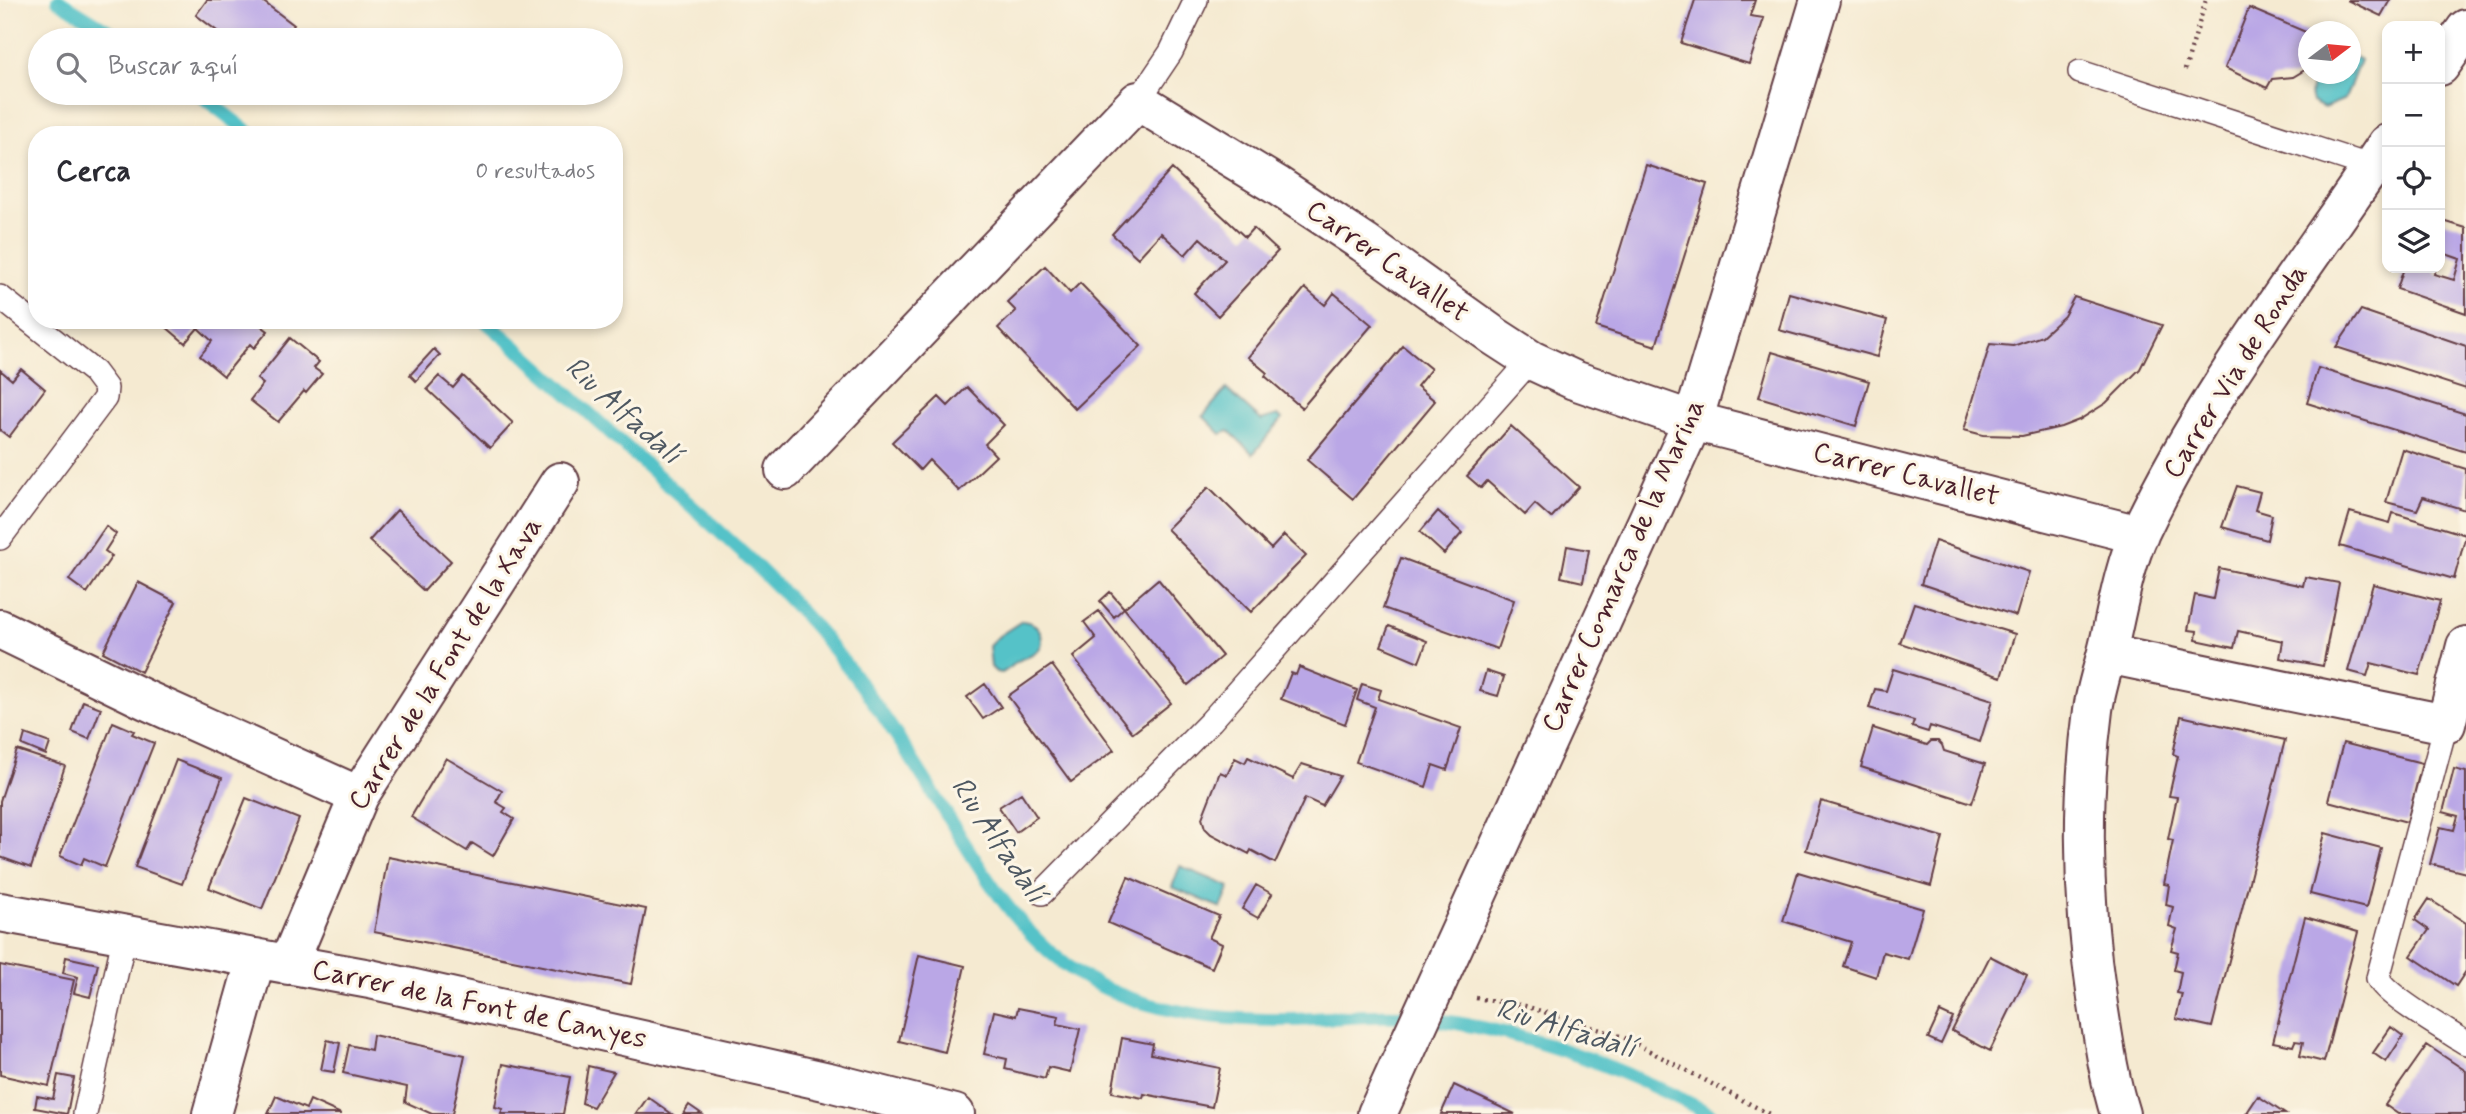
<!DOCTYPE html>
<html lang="es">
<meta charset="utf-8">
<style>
:root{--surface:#fff;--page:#f7f7f7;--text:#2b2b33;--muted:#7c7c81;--line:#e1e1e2}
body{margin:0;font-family:Mynerve,sans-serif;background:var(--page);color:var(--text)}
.controls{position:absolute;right:21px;top:21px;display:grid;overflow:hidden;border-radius:14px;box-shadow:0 4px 10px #0003}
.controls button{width:63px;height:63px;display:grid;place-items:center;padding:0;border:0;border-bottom:2px solid var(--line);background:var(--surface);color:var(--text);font:35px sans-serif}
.compass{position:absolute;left:2298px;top:21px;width:63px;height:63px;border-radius:50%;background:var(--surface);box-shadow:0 4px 10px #0003;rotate:74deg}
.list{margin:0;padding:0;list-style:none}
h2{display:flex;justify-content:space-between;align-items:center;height:91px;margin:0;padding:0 28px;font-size:30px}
h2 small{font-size:23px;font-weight:400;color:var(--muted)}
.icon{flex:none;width:38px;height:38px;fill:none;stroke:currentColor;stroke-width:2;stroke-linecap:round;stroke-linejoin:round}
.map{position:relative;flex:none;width:2466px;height:1114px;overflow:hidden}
.search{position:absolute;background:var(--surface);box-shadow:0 4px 10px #0003;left:28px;top:28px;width:595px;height:77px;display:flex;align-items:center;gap:18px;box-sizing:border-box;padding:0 24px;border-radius:38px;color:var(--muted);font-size:26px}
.panel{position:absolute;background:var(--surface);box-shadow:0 4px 10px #0003;left:28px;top:126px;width:595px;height:203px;border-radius:28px}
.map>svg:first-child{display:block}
.water{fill:#54c2c8;stroke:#4f707a;stroke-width:2}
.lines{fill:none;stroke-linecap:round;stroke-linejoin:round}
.stream{stroke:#54c2c8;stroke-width:14}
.building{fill:#baa7e6}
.lane-casing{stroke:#643d44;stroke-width:26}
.street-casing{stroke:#643d44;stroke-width:42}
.path{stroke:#643d44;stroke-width:4.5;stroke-dasharray:2 5;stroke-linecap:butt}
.lane{stroke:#fff;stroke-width:23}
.street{stroke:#fff;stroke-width:38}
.labels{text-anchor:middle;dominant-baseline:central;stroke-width:6;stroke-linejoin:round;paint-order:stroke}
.street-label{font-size:28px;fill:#4a1f2b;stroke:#fcf5e5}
.water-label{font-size:30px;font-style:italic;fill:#4e5862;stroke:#fcf5e5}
</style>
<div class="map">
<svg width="2466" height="1114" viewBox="0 0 2466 1114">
<rect width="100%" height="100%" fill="#fcf5e5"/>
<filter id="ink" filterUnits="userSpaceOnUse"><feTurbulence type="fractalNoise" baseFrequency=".0143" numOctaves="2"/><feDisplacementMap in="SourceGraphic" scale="14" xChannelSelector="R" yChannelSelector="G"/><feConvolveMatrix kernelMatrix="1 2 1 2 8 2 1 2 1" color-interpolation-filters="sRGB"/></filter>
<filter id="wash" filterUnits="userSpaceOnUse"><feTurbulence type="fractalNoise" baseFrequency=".00686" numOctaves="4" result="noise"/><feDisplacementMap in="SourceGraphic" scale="28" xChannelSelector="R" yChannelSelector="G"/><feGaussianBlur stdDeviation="1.57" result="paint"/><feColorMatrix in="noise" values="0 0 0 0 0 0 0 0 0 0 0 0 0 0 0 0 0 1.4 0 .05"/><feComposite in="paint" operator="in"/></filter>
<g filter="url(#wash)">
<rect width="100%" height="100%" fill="#f5ead1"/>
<path class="water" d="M 2351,55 L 2360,60 L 2345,99 L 2324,108 L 2312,102 C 2308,92 2312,78 2322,74 C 2329,71 2343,74 2350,74 Z
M 1226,389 L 1261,420 L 1278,415 L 1282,419 L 1253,454 L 1229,431 L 1221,434 L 1203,416 Z
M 1022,621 C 1030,622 1037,624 1040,632 C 1049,654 1026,654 1015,663 C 1011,666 1008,670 1002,673 L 996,672 L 991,667 L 989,646 L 999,636 Z
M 1180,866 L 1230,887 L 1221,908 L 1172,887 Z"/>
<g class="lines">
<path class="stream" d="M 58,0 L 123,40
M 198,93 L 252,135
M 484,320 C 540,366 592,417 646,465 C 713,526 783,585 839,656 C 877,703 908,753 940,804 C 981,869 1019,940 1089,980 C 1148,1013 1226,1021 1292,1020 C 1329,1019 1365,1014 1401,1016 C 1511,1025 1613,1063 1710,1114"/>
</g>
<g id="blocks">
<path class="building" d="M 207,0 L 261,0 L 294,25 L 282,40 L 229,40 L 196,15 Z
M 1695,0 L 1755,0 L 1750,16 L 1764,18 L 1749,64 L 1681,43 Z
M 2347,0 L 2390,0 L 2381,16 Z
M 2249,8 L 2308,33 L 2308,68 L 2293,77 L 2272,79 L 2267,88 L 2225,68 Z
M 1646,165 L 1707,184 L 1656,346 L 1596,327 Z
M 1172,169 L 1245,237 L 1253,228 L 1278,251 L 1218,316 L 1194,293 L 1225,260 L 1200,238 L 1185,255 L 1161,233 L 1138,258 L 1112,234 Z
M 2440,220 L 2466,228 L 2466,313 L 2397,289 L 2404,268 L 2436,268 L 2434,274 L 2454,280 L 2460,259 L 2440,252 Z
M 1045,266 L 1070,293 L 1080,283 L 1141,346 L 1075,409 L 998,328 L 1016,311 L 1007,302 Z
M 1305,288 L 1325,305 L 1334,293 L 1372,325 L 1302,408 L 1265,376 L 1267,373 L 1248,357 Z
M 1789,293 L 1887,320 L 1877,357 L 1779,330 Z
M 2074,297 L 2162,325 L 2140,369 L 2106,403 L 2079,420 L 2061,427 L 2022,436 L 1983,435 L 1964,430 L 1990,344 L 2013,346 L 2042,336 L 2064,316 Z
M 2361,310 L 2466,346 L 2466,389 L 2336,347 Z
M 158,320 L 262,320 L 259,324 L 268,331 L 254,348 L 250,344 L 224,376 L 200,356 L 212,341 L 198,328 L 185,343 Z
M 290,338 L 319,362 L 314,368 L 322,374 L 306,393 L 304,391 L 278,422 L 250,400 L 263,384 L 257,379 Z
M 1403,346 L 1431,369 L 1417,386 L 1435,401 L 1353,499 L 1307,460 Z
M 434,349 L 440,355 L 416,381 L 410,375 Z
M 1772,352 L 1869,381 L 1856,426 L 1759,397 Z
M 2318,368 L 2466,414 L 2466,452 L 2307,403 Z
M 21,369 L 45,389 L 9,437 L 0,430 L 0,370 L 12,380 Z
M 439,376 L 453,388 L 463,376 L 513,423 L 490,448 L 427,389 Z
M 967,387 L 1004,425 L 985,444 L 996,456 L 959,491 L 929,460 L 920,470 L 892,442 L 939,397 L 948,406 Z
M 1511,426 L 1579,487 L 1551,518 L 1535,504 L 1525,515 L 1487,481 L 1481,488 L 1467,476 Z
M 2402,449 L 2466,469 L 2465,510 L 2423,497 L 2417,510 L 2386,502 Z
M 2237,486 L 2260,492 L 2255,510 L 2272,515 L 2267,540 L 2222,527 Z
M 1209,487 L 1271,549 L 1284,535 L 1306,556 L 1251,612 L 1167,529 Z
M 397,510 L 451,561 L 424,591 L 369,541 Z
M 1438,511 L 1462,533 L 1444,554 L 1420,532 Z
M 2350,512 L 2390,523 L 2393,513 L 2466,535 L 2454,579 L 2340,546 Z
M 106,526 L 116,534 L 105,551 L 112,556 L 87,593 L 69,580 Z
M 1935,541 L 2029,572 L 2016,616 L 1921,584 Z
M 1567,546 L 1589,550 L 1583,582 L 1561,577 Z
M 1401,558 L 1514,600 L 1497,649 L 1383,608 Z
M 2219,568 L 2303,586 L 2305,577 L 2339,583 L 2323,666 L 2280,658 L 2283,641 L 2238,631 L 2234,648 L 2196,640 L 2197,631 L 2188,630 L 2195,595 L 2213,599 Z
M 1158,579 L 1222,656 L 1188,685 L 1124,608 Z
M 138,582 L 176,602 L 141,672 L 103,652 Z
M 2373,584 L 2440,601 L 2419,675 L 2371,663 L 2367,676 L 2348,671 Z
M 1110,592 L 1124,608 L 1114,617 L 1100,601 Z
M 1914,603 L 2015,634 L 2001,677 L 1900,643 Z
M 1099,611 L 1171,703 L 1133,733 L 1073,657 L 1096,638 L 1084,622 Z
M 1389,626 L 1427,641 L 1419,662 L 1381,646 Z
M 1052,665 L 1114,750 L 1071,782 L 1008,696 Z
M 1299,667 L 1357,690 L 1345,724 L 1281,699 L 1291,673 L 1296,675 Z
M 1893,669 L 1993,700 L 1980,742 L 1930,726 L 1928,732 L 1912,727 L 1914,721 L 1869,708 L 1875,689 L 1886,691 Z
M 1486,671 L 1504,677 L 1498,696 L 1480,691 Z
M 985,684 L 1001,707 L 983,719 L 967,697 Z
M 1362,684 L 1381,690 L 1378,699 L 1461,728 L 1447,770 L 1433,765 L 1426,787 L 1356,762 L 1375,707 L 1357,700 Z
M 83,701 L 101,708 L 89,739 L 72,732 Z
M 2181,716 L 2285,740 L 2212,1027 L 2176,1019 L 2182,994 L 2177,993 L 2181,972 L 2174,970 L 2178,952 L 2171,950 L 2177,929 L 2169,926 L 2173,907 L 2166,905 L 2169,885 L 2164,884 L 2173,840 L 2168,839 L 2177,797 L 2169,796 L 2178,756 L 2173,754 Z
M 113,722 L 134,731 L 132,734 L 154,743 L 105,867 L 84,858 L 81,865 L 60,856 Z
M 1873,728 L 1927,745 L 1931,741 L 1938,741 L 1942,745 L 1944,751 L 1985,764 L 1972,803 L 1861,767 Z
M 25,734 L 50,743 L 46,755 L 22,745 Z
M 2343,743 L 2422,763 L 2407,822 L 2328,801 Z
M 17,750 L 65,766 L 31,868 L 0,857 L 0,801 Z
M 1248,757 L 1293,779 L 1302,764 L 1340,776 L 1322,806 L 1305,798 L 1275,863 L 1251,850 L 1249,854 L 1211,834 L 1205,828 L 1202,818 L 1220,772 L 1227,775 L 1235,758 L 1245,763 Z
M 446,758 L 502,791 L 496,802 L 506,808 L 503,812 L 514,819 L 493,856 L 472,843 L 467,851 L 411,817 Z
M 176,760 L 222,778 L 182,884 L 135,867 Z
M 2454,769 L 2466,772 L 2466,873 L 2430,864 L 2440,827 L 2454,830 L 2458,816 L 2443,812 Z
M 1021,793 L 1037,817 L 1016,832 L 999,807 Z
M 246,798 L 299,819 L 262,909 L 209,888 Z
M 1821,801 L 1943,837 L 1931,886 L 1806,850 Z
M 2325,833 L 2381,848 L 2366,908 L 2310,894 Z
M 388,857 L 646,909 L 631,984 L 374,932 Z
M 1798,872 L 1923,909 L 1908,959 L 1883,952 L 1876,977 L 1843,966 L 1851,942 L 1783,921 Z
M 1128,877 L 1219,916 L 1209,938 L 1222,944 L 1212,968 L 1108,923 Z
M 1256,885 L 1272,894 L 1258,918 L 1242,909 Z
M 2429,899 L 2466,923 L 2466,971 L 2456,986 L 2411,956 L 2429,930 L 2415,920 Z
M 2305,917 L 2358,932 L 2324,1062 L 2300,1056 L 2303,1042 L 2295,1041 L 2293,1046 L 2273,1042 Z
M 919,955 L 965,966 L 945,1052 L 899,1041 Z
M 1990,956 L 2027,975 L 1990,1051 L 1952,1031 Z
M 66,957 L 98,964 L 90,997 L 74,993 L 78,977 L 63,973 Z
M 0,965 L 74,980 L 49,1086 L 0,1075 Z
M 1018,1008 L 1059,1016 L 1057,1024 L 1080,1029 L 1070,1072 L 1048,1067 L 1045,1079 L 1005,1069 L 1007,1059 L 984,1054 L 994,1011 L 1016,1016 Z
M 1940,1012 L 1953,1018 L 1941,1044 L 1928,1038 Z
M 2391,1027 L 2403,1036 L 2386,1062 L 2373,1053 Z
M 373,1035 L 465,1055 L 452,1114 L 432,1114 L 405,1102 L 407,1087 L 343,1073 L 349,1045 L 371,1050 Z
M 1122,1038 L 1153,1044 L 1151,1054 L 1220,1068 L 1212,1107 L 1144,1094 L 1143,1098 L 1112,1092 Z
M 327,1040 L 340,1043 L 334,1072 L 321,1070 Z
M 2427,1045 L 2466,1071 L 2466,1114 L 2398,1114 L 2385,1105 Z
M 503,1064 L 570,1077 L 563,1114 L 501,1114 L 503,1109 L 495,1107 Z
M 588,1066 L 614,1072 L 593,1107 L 582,1103 Z
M 58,1075 L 74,1078 L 67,1114 L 35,1108 L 37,1096 L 53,1099 Z
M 1454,1085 L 1515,1114 L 1441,1114 Z
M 276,1096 L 306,1109 L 310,1100 L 341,1114 L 268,1114 Z
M 2258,1096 L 2285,1114 L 2246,1114 Z
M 648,1097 L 672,1114 L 636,1114 Z
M 689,1105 L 702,1114 L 683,1114 Z"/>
</g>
</g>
<g filter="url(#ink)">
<use href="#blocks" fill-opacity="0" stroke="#643d44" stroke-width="2"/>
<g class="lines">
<defs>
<path id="lane" d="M 2080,72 L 2372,167
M 1138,101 L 1171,52 L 1196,0
M 0,297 L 94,372 L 106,388 L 105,398 L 0,538
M 2446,724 L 2378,978 C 2386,996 2447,1031 2466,1043
M 1042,893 L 1211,721 L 1531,360
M 85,1114 L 125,934"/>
<path id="street" d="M 2440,66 L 2466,29
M 785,470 L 1138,101 L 1278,186 L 1364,243 L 1494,336 L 1531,360 L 1574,380 L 1693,421 L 2139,535
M 0,629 L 146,700 L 359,796
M 2107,654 L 2446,724 L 2466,646
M 0,912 L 370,979 L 829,1082 L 955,1114
M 288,965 L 359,796 L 560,482
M 212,1114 L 256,958
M 1377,1114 L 1693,421 L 1820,0
M 2120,1114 C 2109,1079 2104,1042 2098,1005 C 2083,907 2080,809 2093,710 C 2096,688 2104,666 2109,644 C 2117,609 2125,563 2140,532 C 2206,392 2302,271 2387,144"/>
</defs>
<use href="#lane" class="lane-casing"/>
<use href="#street" class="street-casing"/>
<path class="path" d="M 2185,70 L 2206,0
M 1476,998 L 1525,1006 L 1623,1037 L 1769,1114"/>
<use href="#lane" class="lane"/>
<use href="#street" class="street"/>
</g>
</g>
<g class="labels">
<g class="street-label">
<text transform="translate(1387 262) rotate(35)">Carrer Cavallet</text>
<text transform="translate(2236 372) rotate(-58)">Carrer Via de Ronda</text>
<text transform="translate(1906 475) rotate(14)">Carrer Cavallet</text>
<text transform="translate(1624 566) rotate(-66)">Carrer Comarca de la Marina</text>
<text transform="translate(446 664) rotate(-58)">Carrer de la Font de la Xava</text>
<text transform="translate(479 1005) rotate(12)">Carrer de la Font de Canyes</text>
</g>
<g class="water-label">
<text transform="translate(623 411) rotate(42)">Riu Alfadalí</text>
<text transform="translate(998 840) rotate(56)">Riu Alfadalí</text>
<text transform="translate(1566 1029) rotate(17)">Riu Alfadalí</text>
</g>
</g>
</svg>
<div class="controls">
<button>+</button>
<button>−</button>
<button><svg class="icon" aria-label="locate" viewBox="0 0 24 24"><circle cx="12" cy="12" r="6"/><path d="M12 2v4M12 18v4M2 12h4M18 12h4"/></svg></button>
<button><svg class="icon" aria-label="layers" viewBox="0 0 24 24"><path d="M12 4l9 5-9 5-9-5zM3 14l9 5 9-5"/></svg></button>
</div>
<svg class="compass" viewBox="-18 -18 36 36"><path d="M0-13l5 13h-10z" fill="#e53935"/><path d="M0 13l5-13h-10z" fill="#7c7c81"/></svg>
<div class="search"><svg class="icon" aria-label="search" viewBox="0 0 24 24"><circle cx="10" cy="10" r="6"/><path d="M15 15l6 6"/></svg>Buscar aquí</div>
<section class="panel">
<h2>Cerca<small>0 resultados</small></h2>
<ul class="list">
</ul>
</section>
</div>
